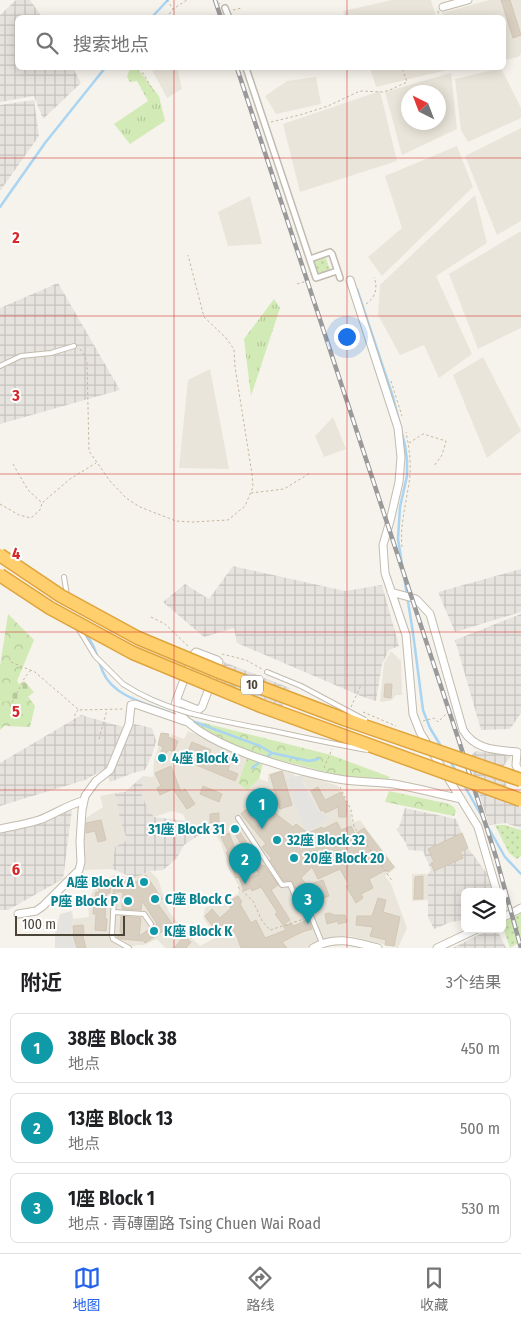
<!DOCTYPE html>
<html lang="zh">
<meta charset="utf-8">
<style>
:root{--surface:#fff;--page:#f2f2f2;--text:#202124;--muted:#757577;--line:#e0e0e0;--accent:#2563eb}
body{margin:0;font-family:"Fira Sans Condensed","Noto Sans SC",sans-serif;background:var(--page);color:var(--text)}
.controls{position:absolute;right:15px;bottom:15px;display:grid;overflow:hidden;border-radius:8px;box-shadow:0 2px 12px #0003}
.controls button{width:45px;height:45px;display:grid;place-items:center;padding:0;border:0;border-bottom:1px solid var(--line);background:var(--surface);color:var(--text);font:25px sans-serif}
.compass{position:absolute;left:401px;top:85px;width:45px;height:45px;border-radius:50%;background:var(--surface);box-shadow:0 2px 12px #0003;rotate:318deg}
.scale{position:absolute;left:15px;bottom:12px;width:110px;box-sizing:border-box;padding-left:5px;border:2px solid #4b4439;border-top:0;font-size:14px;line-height:18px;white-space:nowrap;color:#4b4439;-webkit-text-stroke:4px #fff;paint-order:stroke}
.you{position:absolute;left:346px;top:336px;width:18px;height:18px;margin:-12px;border:4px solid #fff;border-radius:50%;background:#1a73e8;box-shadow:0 0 0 8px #1a73e833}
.badge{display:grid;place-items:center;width:32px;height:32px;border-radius:50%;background:var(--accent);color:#fff;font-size:16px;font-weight:700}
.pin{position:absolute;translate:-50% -41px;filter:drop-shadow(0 1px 2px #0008)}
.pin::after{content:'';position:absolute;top:26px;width:18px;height:15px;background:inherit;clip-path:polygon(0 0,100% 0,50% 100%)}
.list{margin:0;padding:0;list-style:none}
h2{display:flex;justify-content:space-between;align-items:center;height:65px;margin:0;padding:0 20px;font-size:21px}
h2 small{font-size:16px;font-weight:400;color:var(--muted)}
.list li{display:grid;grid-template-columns:32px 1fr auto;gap:15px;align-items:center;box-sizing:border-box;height:70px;margin:0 10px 10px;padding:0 10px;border:1px solid var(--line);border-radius:8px}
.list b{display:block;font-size:19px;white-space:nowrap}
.list p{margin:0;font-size:16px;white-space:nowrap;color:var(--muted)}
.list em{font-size:16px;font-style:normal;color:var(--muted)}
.icon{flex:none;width:28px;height:28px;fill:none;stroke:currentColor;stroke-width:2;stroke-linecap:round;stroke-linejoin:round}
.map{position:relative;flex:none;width:521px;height:948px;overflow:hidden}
.search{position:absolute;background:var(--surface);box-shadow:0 2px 12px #0003;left:15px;right:15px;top:15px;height:55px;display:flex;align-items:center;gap:12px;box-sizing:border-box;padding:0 18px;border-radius:8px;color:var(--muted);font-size:19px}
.sheet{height:305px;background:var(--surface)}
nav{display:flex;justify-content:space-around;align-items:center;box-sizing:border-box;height:70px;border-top:1px solid var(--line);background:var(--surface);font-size:14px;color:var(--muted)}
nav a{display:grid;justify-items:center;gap:2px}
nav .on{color:var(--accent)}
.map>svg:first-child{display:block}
.residential{fill:#eae5da;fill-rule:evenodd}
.industrial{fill:url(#industrial-grid)}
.grass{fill:url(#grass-tufts)}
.forest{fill:url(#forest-crowns)}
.cemetery{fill:url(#cemetery-stones)}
.park{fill:url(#park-dots)}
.parking{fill:#e5e3e0}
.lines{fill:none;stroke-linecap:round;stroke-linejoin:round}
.stream{stroke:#a9d4f2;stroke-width:2.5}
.building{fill:#d8cfc1;stroke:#d3c7b4}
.service-casing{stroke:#c2bbae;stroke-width:6}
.pedestrian-casing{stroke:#c2bbae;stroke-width:8}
.minor-casing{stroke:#c2bbae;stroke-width:9}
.path{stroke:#c4b79f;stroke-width:1;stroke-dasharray:2.5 2.5;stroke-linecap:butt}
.service{stroke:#fff;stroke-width:4}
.pedestrian{stroke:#fff;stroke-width:5}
.minor{stroke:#fff;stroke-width:7}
.rail-casing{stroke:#9a9a9a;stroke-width:4.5}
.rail{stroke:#fff;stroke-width:2.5;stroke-dasharray:8;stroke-linecap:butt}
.service-bridge-casing{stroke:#c2bbae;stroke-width:6;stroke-linecap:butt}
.motorway-bridge-casing{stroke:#e0a43c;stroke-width:15;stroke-linecap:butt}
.service-bridge{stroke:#fff;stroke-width:4}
.motorway-bridge{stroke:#ffcf6e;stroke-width:12}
.grid{fill:none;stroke:#d62828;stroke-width:1;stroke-opacity:0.55}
.culture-dot{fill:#0f9aa8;stroke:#fff;stroke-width:2}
.labels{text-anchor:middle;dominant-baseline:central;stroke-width:4;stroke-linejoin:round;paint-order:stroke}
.shield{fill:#fff;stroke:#817c74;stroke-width:1}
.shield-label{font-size:12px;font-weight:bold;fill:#4b4439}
.culture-label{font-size:14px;font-weight:bold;fill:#0d838f;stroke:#fff;text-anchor:start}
.grid-label{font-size:16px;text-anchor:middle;font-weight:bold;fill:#d62828;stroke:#fff;stroke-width:4;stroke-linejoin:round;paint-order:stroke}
</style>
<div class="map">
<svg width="521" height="948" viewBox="0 0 521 948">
<defs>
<pattern id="industrial-grid" width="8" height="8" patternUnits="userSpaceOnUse" patternTransform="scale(1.25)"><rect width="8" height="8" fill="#e6e2dd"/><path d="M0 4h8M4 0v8" fill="none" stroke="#c7c3be"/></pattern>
<pattern id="grass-tufts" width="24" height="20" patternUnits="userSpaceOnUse" patternTransform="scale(1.25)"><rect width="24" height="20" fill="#d2eab5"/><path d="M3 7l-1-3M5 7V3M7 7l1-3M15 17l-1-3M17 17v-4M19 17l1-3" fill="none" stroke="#b6ca9c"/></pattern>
<pattern id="forest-crowns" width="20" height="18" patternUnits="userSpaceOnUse" patternTransform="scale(1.25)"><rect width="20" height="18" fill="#d2eab5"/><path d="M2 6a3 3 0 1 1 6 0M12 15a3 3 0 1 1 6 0" fill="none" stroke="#b6ca9c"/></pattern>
<pattern id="cemetery-stones" width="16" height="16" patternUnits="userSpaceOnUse" patternTransform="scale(1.25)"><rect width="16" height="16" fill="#d2eab5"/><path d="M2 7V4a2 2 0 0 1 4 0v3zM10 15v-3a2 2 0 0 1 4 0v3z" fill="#b6ca9c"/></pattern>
<pattern id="park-dots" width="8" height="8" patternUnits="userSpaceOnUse" patternTransform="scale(1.25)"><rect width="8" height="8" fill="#d2eab5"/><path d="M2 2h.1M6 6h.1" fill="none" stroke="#b6ca9c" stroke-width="1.8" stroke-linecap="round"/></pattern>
</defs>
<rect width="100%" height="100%" fill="#f6f3ec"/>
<path class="residential" d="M 392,0 L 431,0 L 436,17 L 345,17 L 343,11 Z
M 489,0 L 521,0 L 521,54 L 518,57 L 504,60 L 504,18 L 444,17 L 442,13 Z
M 151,68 L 177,68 L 182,89 L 167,98 Z
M 370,68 L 451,68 L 451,69 L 376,87 Z
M 501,68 L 521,108 L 521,118 L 468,142 L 461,130 L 455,79 Z
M 451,73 L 457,129 L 402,155 L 385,92 ZM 408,92 L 438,92 L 438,122 L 408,122 Z
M 316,77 L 321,104 L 276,114 L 265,96 L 287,81 Z
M 380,91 L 397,161 L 300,192 L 283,124 Z
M 521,128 L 521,221 L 497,235 L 465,156 Z
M 457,146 L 473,187 L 382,276 L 368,257 L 402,228 L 385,176 Z
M 475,195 L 487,243 L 436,276 L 472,354 L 439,378 L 424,345 L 400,355 L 378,315 L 380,285 Z
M 250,196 L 262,244 L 228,246 L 218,212 Z
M 521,231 L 521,328 L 478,349 L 449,274 Z
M 483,357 L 521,431 L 487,458 L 453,375 Z
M 210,369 L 229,469 L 179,468 L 188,380 Z
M 333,417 L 346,449 L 324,457 L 315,436 Z
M 391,651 L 401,661 L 402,695 L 396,695 L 392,700 L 388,701 L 380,702 L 384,663 Z
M 188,731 L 247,758 L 238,783 L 247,789 L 259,779 L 268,782 L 268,774 L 282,770 L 294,774 L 295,777 L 286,777 L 306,832 L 329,818 L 318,810 L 303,781 L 305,775 L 338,786 L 350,811 L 352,823 L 360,820 L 396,868 L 385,876 L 391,884 L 407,928 L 398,948 L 349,936 L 339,936 L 322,939 L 306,948 L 165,948 L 157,939 L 144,945 L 138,945 L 125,948 L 76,948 L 71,936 L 73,919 L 89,917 L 88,902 L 96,885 L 114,875 L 134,878 L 150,871 L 158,879 L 168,910 L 183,930 L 200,946 L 217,937 L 203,918 L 205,908 L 226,900 L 238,894 L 239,887 L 229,869 L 221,843 L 211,828 L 204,832 L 186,821 L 183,814 L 172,811 L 154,817 L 146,805 L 142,795 L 143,776 L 153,777 L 154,760 L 159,746 L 166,749 L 171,734 L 184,739 Z
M 115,793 L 120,819 L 127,840 L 115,847 L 112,869 L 84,870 L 80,822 L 103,807 L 100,796 Z
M 412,874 L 428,874 L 429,900 L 412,901 Z"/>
<path class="industrial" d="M 16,0 L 30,0 L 42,17 L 18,18 L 18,68 L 73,68 L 81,83 L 43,119 L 34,96 L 0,102 L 0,15 Z
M 34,100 L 39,136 L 0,191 L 0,105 Z
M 58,283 L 120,390 L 0,424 L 0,308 Z
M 233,566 L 345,591 L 382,585 L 399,646 L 389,650 L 382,664 L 376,701 L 363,697 L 237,643 L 234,628 L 204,637 L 163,602 L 185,584 L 209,599 Z
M 521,569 L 521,612 L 455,632 L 438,592 Z
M 521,614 L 521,713 L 510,729 L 481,730 L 455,640 Z
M 224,662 L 290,688 L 277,718 L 215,694 L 225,668 L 223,666 Z
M 81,715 L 123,727 L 106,768 L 85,780 L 0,806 L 0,763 Z
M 134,724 L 152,728 L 156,741 L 152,755 L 145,770 L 133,773 L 110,782 L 108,777 L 113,772 Z
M 476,751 L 511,756 L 502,768 L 508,793 L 521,803 L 521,828 L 505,823 L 489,825 L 468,758 Z
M 143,776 L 142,795 L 146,805 L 154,817 L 186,821 L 204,832 L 184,845 L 177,858 L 163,870 L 150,871 L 134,878 L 112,869 L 115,847 L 127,840 L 120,819 L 115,793 L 125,792 Z
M 405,808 L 456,819 L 468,848 L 491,879 L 494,892 L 465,892 L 465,920 L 451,922 L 434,929 L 428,917 L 428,874 L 431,870 L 423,851 L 408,850 L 406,843 L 396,829 L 399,827 Z
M 72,810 L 63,879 L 8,910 L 0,910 L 0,830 Z
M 497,930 L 506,948 L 453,948 L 480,934 L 489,931 Z"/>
<path class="grass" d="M 130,68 L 137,68 L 159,96 L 165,121 L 130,144 L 114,124 L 148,101 L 137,81 L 130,82 L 127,77 Z
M 274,299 L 280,308 L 251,396 L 244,339 Z"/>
<path class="forest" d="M 8,614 L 34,640 L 17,681 L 35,706 L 30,727 L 4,726 L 0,730 L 0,666 Z
M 196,721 L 331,755 L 390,777 L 388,779 L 346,777 L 259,755 L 207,733 Z
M 247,758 L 263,763 L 259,779 L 247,790 L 238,783 Z
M 389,791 L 449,804 L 454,807 L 456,811 L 454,816 L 385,802 Z"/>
<path class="cemetery" d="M 24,681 L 34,692 L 29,696 L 4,702 L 1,692 L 20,684 Z"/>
<path class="park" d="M 326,258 L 330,270 L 316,274 L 313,262 Z
M 495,825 L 505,825 L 521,830 L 521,856 L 517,859 L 509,853 Z
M 521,913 L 521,941 L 510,948 L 502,924 Z"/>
<path class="parking" d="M 305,775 L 303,782 L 318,810 L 330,818 L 306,833 L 285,778 Z
M 72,911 L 73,919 L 71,936 L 76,948 L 55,948 L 55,933 L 60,914 Z"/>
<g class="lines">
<path class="stream" d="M 151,18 L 168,0
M 0,207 L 45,143 L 105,68
M 357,289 L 393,397 L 405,445 L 407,460 L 407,476 L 400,507 L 398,539 L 413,633 L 423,710 L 430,728 L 442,748
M 85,634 C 96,645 97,659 103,672 C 114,698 150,704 173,714
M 192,721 L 260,746 L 272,753
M 450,761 L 456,771
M 252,768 L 272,753 L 309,761 L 318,759
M 464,785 L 505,857 L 521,874"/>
</g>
<path class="building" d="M 501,0 L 510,0 L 521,35 L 513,38 Z
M 385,684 L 392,684 L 391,698 L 384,697 Z
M 161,733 L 169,734 L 168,737 L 178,741 L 174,752 L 169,750 L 166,753 L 164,764 L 157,762 L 163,747 L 158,745 Z
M 192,742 L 211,750 L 206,761 L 218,766 L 223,755 L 232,758 L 228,770 L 238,774 L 235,781 L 184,760 Z
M 171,766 L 181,792 L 185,789 L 195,804 L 187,809 L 173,789 L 160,795 L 157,788 L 161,786 L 155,773 Z
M 282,771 L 292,805 L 280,809 L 270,775 Z
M 203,786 L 222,794 L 219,802 L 200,794 Z
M 318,787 L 325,800 L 341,792 L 347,805 L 346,817 L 339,817 L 338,807 L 325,813 L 324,810 L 321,811 L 311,791 Z
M 257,799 L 293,827 L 296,824 L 308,833 L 322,827 L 323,829 L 337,822 L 341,830 L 351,826 L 355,834 L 364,828 L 394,867 L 388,872 L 386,870 L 369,879 L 373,888 L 361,894 L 363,898 L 356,903 L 346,886 L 349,885 L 340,869 L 318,879 L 312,867 L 301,878 L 307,885 L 323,880 L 329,896 L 315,901 L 306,907 L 299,896 L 293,882 L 290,880 L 284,881 L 270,860 L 272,859 L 262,847 L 266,844 L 241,814 L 245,810 L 248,810 Z
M 219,813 L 219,822 L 210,823 L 210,814 Z
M 101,820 L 106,840 L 98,842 L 95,831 L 86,833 L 86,823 Z
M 239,831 L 262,866 L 264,865 L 278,885 L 271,890 L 290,920 L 283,925 L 275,914 L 277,912 L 261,887 L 252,891 L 251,888 L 244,891 L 239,877 L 236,878 L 226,852 L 228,851 L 221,837 L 229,833 L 247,879 L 259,874 L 235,834 Z
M 462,833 L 468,848 L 460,852 L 463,858 L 434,871 L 431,863 L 434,862 L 428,849 Z
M 146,875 L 162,899 L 157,903 L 174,926 L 164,933 L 163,931 L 145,943 L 144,941 L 121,939 L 117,937 L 123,932 L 120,932 L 121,916 L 141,918 L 139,936 L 157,924 L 142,901 L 141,910 L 122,909 L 123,892 L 113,892 L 114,880 L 136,882 Z
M 423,876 L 423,899 L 414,899 L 415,877 Z
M 99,886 L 111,887 L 110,893 L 107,893 L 106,899 L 105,919 L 107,919 L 106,931 L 95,930 L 96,914 L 93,914 L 94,902 L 96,892 L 99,892 Z
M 238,896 L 242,902 L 240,904 L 251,923 L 256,920 L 265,938 L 286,930 L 283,926 L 292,924 L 294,926 L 308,919 L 312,929 L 302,932 L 282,942 L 287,948 L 241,948 L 236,934 L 227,925 L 218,934 L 205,916 L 212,909 L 220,918 L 231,908 L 228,902 Z
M 378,898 L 386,900 L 383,912 L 400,917 L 394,946 L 385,945 L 386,940 L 370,936 L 373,927 L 356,925 L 357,916 L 372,916 Z
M 330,913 L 334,915 L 345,915 L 347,922 L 338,924 L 338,921 L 327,924 L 325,914 Z
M 83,925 L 84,933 L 82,933 L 86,948 L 77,948 L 74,939 L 73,926 Z
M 184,936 L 191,942 L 186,948 L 174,948 Z"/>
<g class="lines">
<defs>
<path id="service" d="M 0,366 L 21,356 L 51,353 L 74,346
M 64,577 L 67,595
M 78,628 L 95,656 L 123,684
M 267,672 L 301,686
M 238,818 L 282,885 L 290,884 L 297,901 L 306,913 L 311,916 L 322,943
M 114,896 L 112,935 L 113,939 L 129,948
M 113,912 L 144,914 L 151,924"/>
<path id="pedestrian" d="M 225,8 L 229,18
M 246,68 L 316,278 L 337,271
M 310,259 L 330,252 L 332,254 L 340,278"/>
<path id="minor" d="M 443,7 L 468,0
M 350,280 L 398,428 L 401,457 L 399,482 L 390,521 L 383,545 L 385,573 L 406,635 L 413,714 L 420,732 L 478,827 L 497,892
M 391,592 L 416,599 L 430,614 L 463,730 C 475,750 496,750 517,752 L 516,765 L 521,776
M 176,701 L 198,710 L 202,707 L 219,662 L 217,660 L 196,652 L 193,655 L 176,701 L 175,705 C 191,745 304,774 345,780 C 361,782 378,782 394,784 C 416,788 439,794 461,799
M 0,829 C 13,826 27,824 39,820 C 55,814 67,805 83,801
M 18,914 L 36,911 L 43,906 L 79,870 L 81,862 L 80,842 L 82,810 L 85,796 L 96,781 L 110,770 L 129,724 L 131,705 L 135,704 L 190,723
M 502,918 L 521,908
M 313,948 C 335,935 355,942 378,948
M 437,948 L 477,929"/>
</defs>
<use href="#service" class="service-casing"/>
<use href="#pedestrian" class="pedestrian-casing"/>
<use href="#minor" class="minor-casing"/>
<path class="path" d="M 167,0 L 173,9
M 215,0 L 220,4
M 233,10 L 242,8
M 438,11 L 439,18
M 166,18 L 173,9 L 187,0
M 140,68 L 154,92
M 271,122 L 300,115 L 328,106 L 360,91 L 383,92 L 392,89 L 407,82 L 402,68
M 297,284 L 310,280
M 366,304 C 376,297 378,288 374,277
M 80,349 L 85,356 L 87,364 L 89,451 L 110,481 L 126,498 L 140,507 L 176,521 L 192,522 L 228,520 L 245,506 L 253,487 L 252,474 L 235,367 L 234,349 L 226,338 L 204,317 L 188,255
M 391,381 L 402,416
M 409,443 L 423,434 L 446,441 L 442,455 L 434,466
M 13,464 L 28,490 L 42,503 L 70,479 L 96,463
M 251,493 L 284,489 L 310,473
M 0,504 L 19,515 L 31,518 L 40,510 L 42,503
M 402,547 C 400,527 405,509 408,489 C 412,470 410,451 406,432
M 151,617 L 165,624 L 189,647
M 222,654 L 246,660 L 262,669
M 11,662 L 35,672 L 79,710 L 124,709
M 10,707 L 25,677 L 31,670
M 351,707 L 361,685
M 363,712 L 396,726
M 423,721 L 434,718 L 438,722 L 450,710
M 74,726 L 75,714 L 78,710
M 99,739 L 107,710
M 324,768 L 332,749
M 340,787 L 351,810 L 354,827 L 393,882
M 238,887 L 253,901 L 262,921 L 270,930 L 304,919"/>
<use href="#service" class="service"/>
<use href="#pedestrian" class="pedestrian"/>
<use href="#minor" class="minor"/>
<defs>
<path id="rail" d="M 215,0 L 221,18
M 237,68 L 460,744 L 496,857 L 521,948"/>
</defs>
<use href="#rail" class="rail-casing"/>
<use href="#rail" class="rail"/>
<defs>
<path id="service-bridge" d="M 123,684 C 167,713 218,720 269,730 C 301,737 334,744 367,750
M 301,686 L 365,720"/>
<path id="motorway-bridge" d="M 0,555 L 61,596 L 138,638 L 222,673 L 344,719 L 521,780
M 0,575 L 50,608 L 133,653 L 261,706 L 521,800"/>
</defs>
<use href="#service-bridge" class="service-bridge-casing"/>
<use href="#motorway-bridge" class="motorway-bridge-casing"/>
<use href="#service-bridge" class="service-bridge"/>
<use href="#motorway-bridge" class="motorway-bridge"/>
</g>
<path class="grid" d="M 174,0 L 174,18M 347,0 L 347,18M 174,68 L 174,948M 347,68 L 347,948M 0,158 L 521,158M 0,316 L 521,316M 0,474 L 521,474M 0,632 L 521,632M 0,790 L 521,790"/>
<g class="culture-dot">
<circle cx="162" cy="758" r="5"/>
<circle cx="235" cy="829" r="5"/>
<circle cx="277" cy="840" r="5"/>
<circle cx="294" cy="858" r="5"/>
<circle cx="144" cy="882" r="5"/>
<circle cx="155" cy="899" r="5"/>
<circle cx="128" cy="901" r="5"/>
<circle cx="154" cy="931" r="5"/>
</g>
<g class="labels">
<rect class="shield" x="241" y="675.5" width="22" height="19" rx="4"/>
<g class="shield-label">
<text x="252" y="685">10</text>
</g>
<g class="culture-label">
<text x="172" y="758">4座 Block 4</text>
<text x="225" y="829" text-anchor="end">31座 Block 31</text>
<text x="287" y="840">32座 Block 32</text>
<text x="304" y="858">20座 Block 20</text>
<text x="134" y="882" text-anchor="end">A座 Block A</text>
<text x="165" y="899">C座 Block C</text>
<text x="118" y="901" text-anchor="end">P座 Block P</text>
<text x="164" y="931">K座 Block K</text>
</g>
</g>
<g class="grid-label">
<text x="16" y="243">2</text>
<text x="16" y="401">3</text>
<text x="16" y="559">4</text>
<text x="16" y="717">5</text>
<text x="16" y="875">6</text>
</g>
</svg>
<div class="controls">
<button><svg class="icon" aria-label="layers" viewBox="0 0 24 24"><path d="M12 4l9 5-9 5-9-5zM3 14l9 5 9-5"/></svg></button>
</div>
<svg class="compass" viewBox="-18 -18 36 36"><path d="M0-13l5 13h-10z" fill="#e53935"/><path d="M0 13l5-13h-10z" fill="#757577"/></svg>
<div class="scale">100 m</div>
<div class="you"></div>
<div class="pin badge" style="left:262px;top:829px;background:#0f9aa8">1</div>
<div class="pin badge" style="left:245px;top:884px;background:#0f9aa8">2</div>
<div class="pin badge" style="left:308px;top:924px;background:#0f9aa8">3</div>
<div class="search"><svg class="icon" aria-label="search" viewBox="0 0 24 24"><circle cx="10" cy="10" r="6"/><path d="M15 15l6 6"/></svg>搜索地点</div>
</div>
<section class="sheet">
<h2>附近<small>3个结果</small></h2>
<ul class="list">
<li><span class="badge" style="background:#0f9aa8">1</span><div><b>38座 Block 38</b><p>地点</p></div><em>450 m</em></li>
<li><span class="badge" style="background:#0f9aa8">2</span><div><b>13座 Block 13</b><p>地点</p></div><em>500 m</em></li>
<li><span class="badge" style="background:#0f9aa8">3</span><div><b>1座 Block 1</b><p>地点 · 青磚圍路 Tsing Chuen Wai Road</p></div><em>530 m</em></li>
</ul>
</section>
<nav>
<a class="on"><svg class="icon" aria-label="map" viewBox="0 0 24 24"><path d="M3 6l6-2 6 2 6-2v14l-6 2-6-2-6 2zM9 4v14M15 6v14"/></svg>地图</a>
<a><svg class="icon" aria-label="directions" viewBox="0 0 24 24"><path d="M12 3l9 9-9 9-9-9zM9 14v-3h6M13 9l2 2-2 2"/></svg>路线</a>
<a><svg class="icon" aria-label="saved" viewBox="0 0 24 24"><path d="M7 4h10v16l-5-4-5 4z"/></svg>收藏</a>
</nav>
